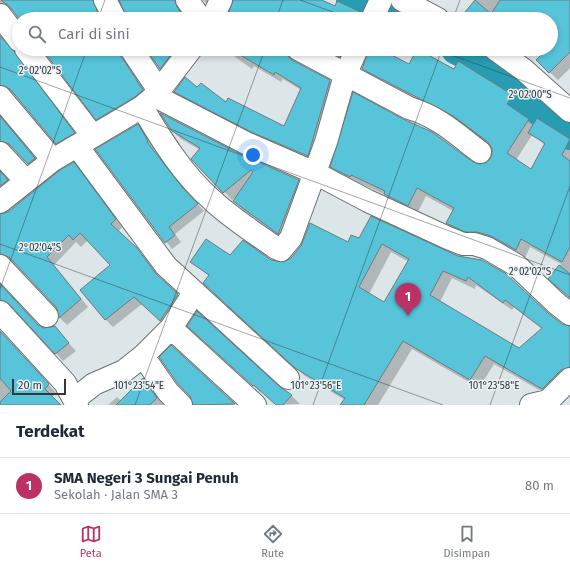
<!DOCTYPE html>
<html lang="id">
<meta charset="utf-8">
<style>
:root{--surface:#fff;--page:#f2f2f3;--text:#1f2937;--muted:#747a83;--line:#e0e1e3;--accent:#bc3065}
body{margin:0;font-family:"Fira Sans",sans-serif;background:var(--page);color:var(--text)}
.scale{position:absolute;left:12px;bottom:10px;width:54px;box-sizing:border-box;padding-left:4px;border:2px solid #343839;border-top:0;font-size:11px;line-height:14px;white-space:nowrap;color:#343839;-webkit-text-stroke:3px #e9f2f4;paint-order:stroke}
.you{position:absolute;left:253px;top:155px;width:14px;height:14px;margin:-10px;border:3px solid #fff;border-radius:50%;background:#1a73e8;box-shadow:0 0 0 6px #1a73e833}
.badge{display:grid;place-items:center;width:26px;height:26px;border-radius:50%;background:var(--accent);color:#fff;font-size:13px;font-weight:700}
.pin{position:absolute;translate:-50% -33px;filter:drop-shadow(0 1px 2px #0008)}
.pin::after{content:'';position:absolute;top:21px;width:14px;height:12px;background:inherit;clip-path:polygon(0 0,100% 0,50% 100%)}
.list{margin:0;padding:0;list-style:none}
h2{display:flex;justify-content:space-between;align-items:center;height:52px;margin:0;padding:0 16px;font-size:17px}
h2 small{font-size:13px;font-weight:400;color:var(--muted)}
.list li{display:grid;grid-template-columns:26px 1fr auto;gap:12px;align-items:center;box-sizing:border-box;height:56px;padding:0 16px;border-top:1px solid var(--line)}
.list b{display:block;font-size:15px;white-space:nowrap}
.list p{margin:0;font-size:13px;white-space:nowrap;color:var(--muted)}
.list em{font-size:13px;font-style:normal;color:var(--muted)}
.icon{flex:none;width:22px;height:22px;fill:none;stroke:currentColor;stroke-width:2;stroke-linecap:round;stroke-linejoin:round}
.map{position:relative;flex:none;width:570px;height:405px;overflow:hidden}
.search{position:absolute;background:var(--surface);box-shadow:0 2px 6px #0003;left:12px;right:12px;top:12px;height:44px;display:flex;align-items:center;gap:10px;box-sizing:border-box;padding:0 14px;border-radius:22px;color:var(--muted);font-size:15px}
.sheet{height:108px;background:var(--surface)}
nav{display:flex;justify-content:space-around;align-items:center;box-sizing:border-box;height:56px;border-top:1px solid var(--line);background:var(--surface);font-size:11px;color:var(--muted)}
nav a{display:grid;justify-items:center;gap:2px}
nav .on{color:var(--accent)}
.map>svg:first-child{display:block}
.shadow{fill:#0003;fill-rule:evenodd}
.lines{fill:none;stroke-linecap:round;stroke-linejoin:round}
.river{stroke:#269db2;stroke-width:32}
.building{fill:#57c4d9;stroke:#727a7b;fill-rule:evenodd}
.minor-casing{stroke:#697173;stroke-width:24}
.major-casing{stroke:#697173;stroke-width:24}
.minor{stroke:#fff;stroke-width:22}
.major{stroke:#fff;stroke-width:22}
.ticks{fill:none;stroke:#343839;stroke-width:1;stroke-opacity:0.45}
.ticks-label{font-size:10px;text-anchor:middle;fill:#343839;stroke:#e9f2f4;stroke-width:3;stroke-linejoin:round;paint-order:stroke}
</style>
<div class="map">
<svg width="570" height="405" viewBox="0 0 570 405">
<rect width="100%" height="100%" fill="#dce5e7"/>
<path class="shadow" d="M 0,0 L 103,0 L 104,19 L 19,19 L 14,11 L 7,10 L 0,13 Z
M 119,0 L 185,0 L 188,19 L 128,19 Z
M 203,0 L 219,0 L 213,10 Z
M 234,0 L 320,0 L 335,7 L 361,13 L 367,19 L 226,19 Z
M 476,0 L 570,0 L 570,68 L 558,80 L 537,60 L 541,56 L 533,49 L 551,49 L 551,19 L 484,19 L 470,7 Z
M 0,35 L 81,140 L 64,151 L 15,94 L 6,92 L 0,95 Z
M 43,49 L 129,49 L 126,58 L 128,64 L 150,98 L 105,127 Z
M 146,49 L 187,49 L 168,76 Z
M 224,49 L 296,49 L 293,58 L 294,62 L 330,81 L 337,89 L 315,163 L 260,139 L 183,99 L 175,92 L 197,88 L 226,104 L 284,128 L 301,90 L 283,79 L 281,82 L 254,66 L 252,69 Z
M 319,49 L 355,49 L 347,64 Z
M 369,49 L 378,49 L 409,65 L 418,49 L 455,70 L 512,96 L 521,104 L 516,111 L 534,126 L 538,119 L 570,140 L 570,297 L 550,278 L 561,264 L 530,247 L 525,258 L 456,232 L 447,223 L 453,211 L 426,196 L 417,214 L 393,203 L 386,195 L 359,183 L 358,185 L 340,175 L 331,167 L 472,163 L 479,165 L 485,165 L 491,160 L 493,153 L 492,147 L 463,124 L 371,77 L 363,68 ZM 532,135 L 545,145 L 531,170 L 516,160 Z
M 0,116 L 42,166 L 36,171 L 13,148 L 5,148 L 0,151 Z
M 138,125 L 144,132 L 154,148 L 153,149 L 189,195 L 204,211 L 175,234 L 181,242 L 172,249 L 97,150 Z
M 172,131 L 240,155 L 298,180 L 306,188 L 286,241 L 242,209 L 234,201 L 236,197 L 232,200 L 193,159 L 200,150 L 181,139 Z
M 73,164 L 122,227 L 118,232 L 144,257 L 162,281 L 185,302 L 168,328 L 142,304 L 113,327 L 106,320 L 81,290 L 111,265 L 88,240 L 81,247 L 76,242 L 54,265 L 88,307 L 67,325 L 60,318 L 57,307 L 16,264 L 5,261 L 0,264 L 0,215 L 8,213 Z
M 0,170 L 15,188 L 0,201 Z
M 359,240 L 458,257 L 504,274 L 562,325 L 570,327 L 570,378 L 551,397 L 494,364 L 479,388 L 412,349 L 378,405 L 342,405 L 345,400 L 305,376 L 213,292 L 209,276 L 192,262 L 231,257 L 284,263 ZM 391,252 L 409,262 L 384,303 L 369,294 ZM 452,278 L 475,289 L 476,285 L 512,310 L 514,307 L 542,329 L 519,349 L 440,302 Z
M 0,285 L 38,326 L 44,329 L 54,327 L 76,351 L 63,361 L 16,310 L 6,307 L 0,310 Z
M 0,331 L 56,393 L 52,397 L 60,405 L 0,405 Z
M 197,334 L 292,396 L 300,404 L 277,405 L 262,392 L 261,393 Z
M 171,347 L 234,405 L 194,405 L 194,401 L 178,383 Z
M 143,379 L 164,405 L 108,405 L 117,397 L 121,401 Z"/>
<g class="lines">
<path class="river" d="M 352,0 L 393,19
M 457,49 L 470,55 L 570,134"/>
</g>
<path class="building" d="M 1,0 L 93,0 L 100,18 L 19,19 L 10,7 Z
M 119,0 L 175,0 L 177,7 L 185,19 L 127,19 Z
M 233,0 L 322,0 L 335,6 L 337,1 L 361,12 L 360,19 L 229,19 L 227,18 Z
M 475,0 L 491,14 L 500,0 L 570,0 L 570,52 L 549,73 L 536,60 L 547,49 L 551,49 L 551,19 L 473,19 L 465,12 Z
M 0,36 L 14,51 L 75,133 L 56,144 L 10,89 L 0,85 Z
M 42,49 L 119,49 L 121,56 L 143,90 L 135,97 L 96,120 Z
M 146,49 L 175,49 L 160,69 Z
M 230,49 L 286,49 L 287,55 L 292,60 L 330,80 L 308,156 L 251,132 L 174,92 L 185,77 L 197,87 L 201,83 L 226,102 L 228,98 L 284,126 L 301,88 L 275,72 L 274,75 Z
M 325,49 L 343,49 L 340,57 Z
M 369,49 L 380,49 L 409,64 L 417,49 L 454,69 L 458,61 L 513,95 L 507,104 L 529,119 L 507,153 L 531,169 L 545,143 L 528,133 L 537,118 L 570,139 L 562,155 L 570,161 L 570,247 L 562,262 L 521,239 L 516,250 L 491,236 L 477,232 L 465,232 L 446,223 L 454,208 L 417,188 L 408,206 L 384,194 L 385,191 L 351,175 L 350,177 L 330,167 L 353,92 L 403,119 L 432,132 L 473,162 L 479,164 L 485,163 L 490,159 L 492,154 L 492,148 L 488,142 L 453,116 L 362,69 Z
M 160,113 L 240,154 L 299,180 L 278,234 L 233,201 L 253,172 L 251,170 L 223,193 L 191,159 L 200,148 L 172,131 Z
M 0,116 L 35,158 L 28,164 L 9,144 L 0,141 Z
M 138,124 L 148,141 L 147,142 L 182,187 L 198,204 L 169,227 L 175,235 L 165,243 L 95,149 Z
M 74,162 L 116,219 L 111,224 L 137,248 L 156,274 L 178,294 L 160,321 L 134,297 L 105,320 L 80,290 L 110,265 L 80,233 L 73,240 L 69,235 L 47,257 L 81,299 L 59,318 L 56,307 L 9,257 L 0,254 L 0,214 L 8,212 L 60,170 Z
M 0,171 L 8,180 L 0,186 Z
M 371,216 L 458,256 L 482,260 L 505,273 L 548,313 L 562,324 L 570,326 L 570,367 L 561,370 L 542,389 L 485,356 L 470,380 L 403,341 L 364,405 L 340,405 L 345,398 L 295,368 L 203,283 L 209,275 L 190,262 L 206,239 L 230,255 L 243,240 L 271,260 L 284,262 L 291,258 L 301,246 L 310,223 L 348,242 L 351,235 L 359,238 ZM 382,244 L 409,259 L 384,302 L 359,287 ZM 443,271 L 466,281 L 468,277 L 503,303 L 505,300 L 542,328 L 519,348 L 430,295 Z
M 559,265 L 570,274 L 570,298 L 548,279 Z
M 0,284 L 38,325 L 44,328 L 55,326 L 69,343 L 55,354 L 9,304 L 0,300 Z
M 197,311 L 280,387 L 292,395 L 283,405 L 276,405 L 254,385 L 253,386 L 187,326 Z
M 0,331 L 49,384 L 45,389 L 61,405 L 0,405 L 0,402 L 11,391 L 0,378 Z
M 171,345 L 235,404 L 193,405 L 190,396 L 178,384 L 159,357 Z
M 143,378 L 157,398 L 150,405 L 116,405 Z"/>
<g class="lines">
<defs>
<path id="minor" d="M 105,0 L 115,19
M 187,0 L 201,19
M 0,15 L 19,40
M 212,19 L 221,0
M 372,19 L 381,0
M 26,49 L 93,136
M 131,49 L 158,89
M 298,49 L 409,108 C 439,117 455,133 480,152
M 155,96 L 246,143 L 315,173 L 368,201 L 448,238 L 463,244 L 474,244 L 487,248 L 516,265 L 556,303 L 570,314
M 0,97 L 53,160
M 142,107 C 161,139 183,175 212,200 C 231,218 255,233 276,248 L 281,250 L 291,238 L 326,142 L 345,75 L 357,49
M 77,146 L 166,266 L 288,378
M 0,153 L 26,181
M 0,202 L 53,160 L 142,107 L 155,96 L 191,49
M 0,266 L 47,316
M 0,312 L 65,383 L 77,405
M 171,328 L 255,405
M 143,356 L 168,392 L 181,405
M 75,399 L 94,384 L 124,371 L 143,356 L 171,328 L 194,293
M 531,405 L 548,401 L 570,379"/>
<path id="major" d="M 402,0 L 438,19
M 495,49 L 524,70 L 570,111"/>
</defs>
<use href="#minor" class="minor-casing"/>
<use href="#major" class="major-casing"/>
<use href="#minor" class="minor"/>
<use href="#major" class="major"/>
</g>
<path class="ticks" d="M 300,0 L 352,19M 98,19 L 105,0M 276,19 L 283,0M 453,19 L 460,0M 435,49 L 570,98M 0,67 L 570,275M 0,244 L 443,405M 0,289 L 87,49M 135,405 L 265,49M 313,405 L 442,49M 490,405 L 570,186"/>
<g class="ticks-label">
<text x="40" y="74">2°02'02"S</text>
<text x="530" y="98">2°02'00"S</text>
<text x="40" y="251">2°02'04"S</text>
<text x="530" y="275">2°02'02"S</text>
<text x="139" y="389">101°23'54"E</text>
<text x="316" y="389">101°23'56"E</text>
<text x="494" y="389">101°23'58"E</text>
</g>
</svg>
<div class="scale">20 m</div>
<div class="you"></div>
<div class="pin badge" style="left:408px;top:316px">1</div>
<div class="search"><svg class="icon" aria-label="search" viewBox="0 0 24 24"><circle cx="10" cy="10" r="6"/><path d="M15 15l6 6"/></svg>Cari di sini</div>
</div>
<section class="sheet">
<h2>Terdekat<small></small></h2>
<ul class="list">
<li><span class="badge">1</span><div><b>SMA Negeri 3 Sungai Penuh</b><p>Sekolah · Jalan SMA 3</p></div><em>80 m</em></li>
</ul>
</section>
<nav>
<a class="on"><svg class="icon" aria-label="map" viewBox="0 0 24 24"><path d="M3 6l6-2 6 2 6-2v14l-6 2-6-2-6 2zM9 4v14M15 6v14"/></svg>Peta</a>
<a><svg class="icon" aria-label="directions" viewBox="0 0 24 24"><path d="M12 3l9 9-9 9-9-9zM9 14v-3h6M13 9l2 2-2 2"/></svg>Rute</a>
<a><svg class="icon" aria-label="saved" viewBox="0 0 24 24"><path d="M7 4h10v16l-5-4-5 4z"/></svg>Disimpan</a>
</nav>
